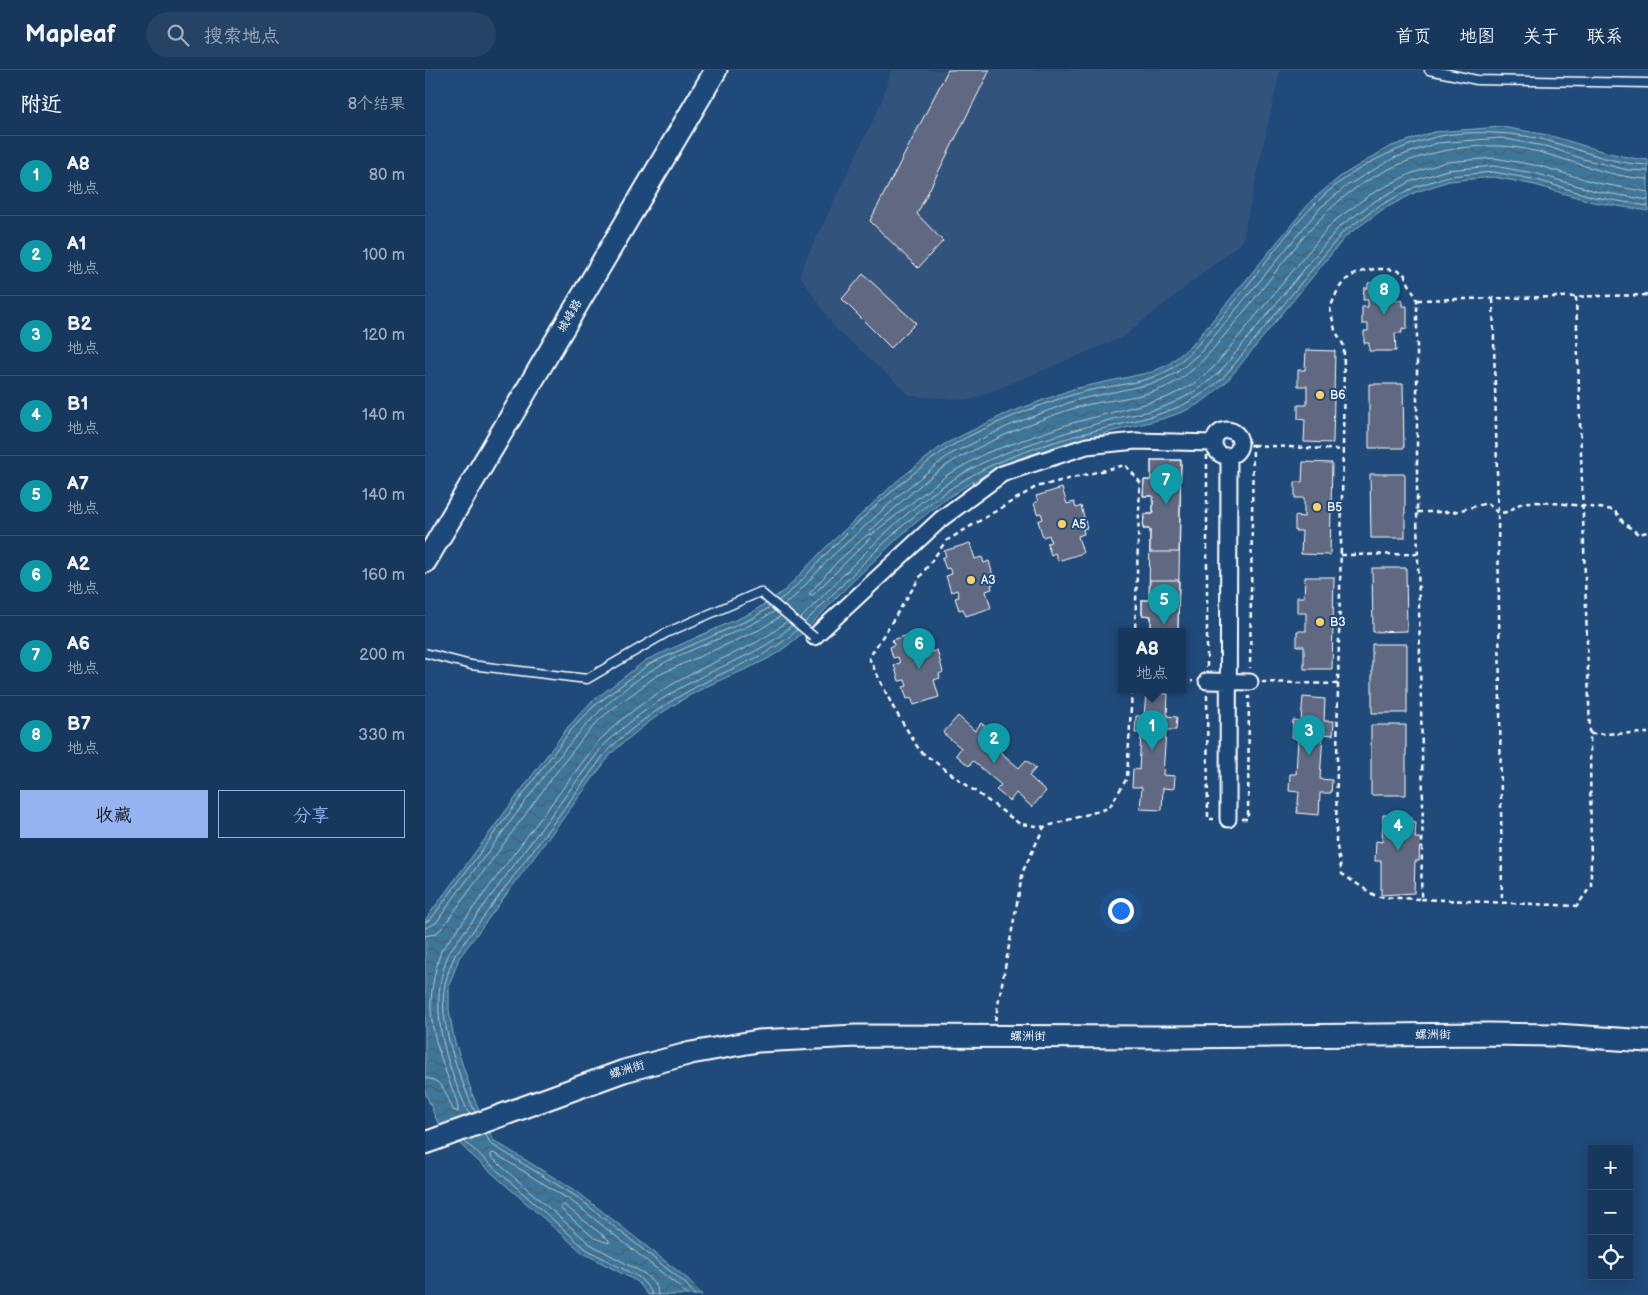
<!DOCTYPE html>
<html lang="zh">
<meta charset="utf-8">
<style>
:root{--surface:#17385c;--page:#244365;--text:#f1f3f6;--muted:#9eacbb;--line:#365272;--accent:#95b2f1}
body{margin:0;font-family:"Balsamiq Sans","LXGW WenKai TC",sans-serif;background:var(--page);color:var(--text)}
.controls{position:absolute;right:15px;bottom:15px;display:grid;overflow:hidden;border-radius:0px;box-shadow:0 2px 12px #0003}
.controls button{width:45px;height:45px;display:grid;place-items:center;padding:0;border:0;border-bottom:1px solid var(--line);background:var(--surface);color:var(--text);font:25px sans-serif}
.you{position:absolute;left:695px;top:840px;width:18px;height:18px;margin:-12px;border:4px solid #fff;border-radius:50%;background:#1a73e8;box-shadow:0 0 0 8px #1a73e833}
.badge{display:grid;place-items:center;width:32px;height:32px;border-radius:50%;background:var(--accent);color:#fff;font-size:16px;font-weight:700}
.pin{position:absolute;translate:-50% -41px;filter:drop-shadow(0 1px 2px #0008)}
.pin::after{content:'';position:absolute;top:26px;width:18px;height:15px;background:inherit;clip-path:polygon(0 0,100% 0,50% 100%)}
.popup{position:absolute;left:693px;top:558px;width:68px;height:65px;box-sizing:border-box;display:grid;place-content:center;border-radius:0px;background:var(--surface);filter:drop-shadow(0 1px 4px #0005);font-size:16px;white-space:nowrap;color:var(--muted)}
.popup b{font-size:19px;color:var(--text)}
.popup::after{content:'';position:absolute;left:50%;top:100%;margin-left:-10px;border:10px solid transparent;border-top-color:var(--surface)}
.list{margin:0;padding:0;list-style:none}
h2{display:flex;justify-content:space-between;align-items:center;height:65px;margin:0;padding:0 20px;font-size:21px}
h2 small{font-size:16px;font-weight:400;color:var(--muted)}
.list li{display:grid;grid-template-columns:32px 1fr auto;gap:15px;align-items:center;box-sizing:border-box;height:80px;padding:0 20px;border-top:1px solid var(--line)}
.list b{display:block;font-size:19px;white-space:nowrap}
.list p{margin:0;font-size:16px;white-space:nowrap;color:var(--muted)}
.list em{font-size:16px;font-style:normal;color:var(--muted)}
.actions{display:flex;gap:10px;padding:15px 20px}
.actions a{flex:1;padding:11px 0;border:1px solid var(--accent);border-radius:0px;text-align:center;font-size:18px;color:var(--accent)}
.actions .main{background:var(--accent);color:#111}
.icon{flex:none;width:28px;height:28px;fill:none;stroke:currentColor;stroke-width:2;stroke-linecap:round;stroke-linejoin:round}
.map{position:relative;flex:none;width:1223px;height:1225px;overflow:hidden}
header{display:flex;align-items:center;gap:30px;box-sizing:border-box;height:70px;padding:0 25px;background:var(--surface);border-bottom:1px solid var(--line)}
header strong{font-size:24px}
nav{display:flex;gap:28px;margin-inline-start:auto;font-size:18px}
.search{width:350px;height:45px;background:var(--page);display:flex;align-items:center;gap:12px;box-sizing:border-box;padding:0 18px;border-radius:28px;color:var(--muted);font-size:19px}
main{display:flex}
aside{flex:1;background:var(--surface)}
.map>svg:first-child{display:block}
.built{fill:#32537c}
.water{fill:url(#water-waves);stroke:#8badc2}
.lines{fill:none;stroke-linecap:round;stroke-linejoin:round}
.shore{stroke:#b2c8d6;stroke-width:1}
.building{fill:#606981;stroke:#fff}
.lane-casing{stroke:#fff;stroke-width:11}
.street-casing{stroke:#fff;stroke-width:19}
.secondary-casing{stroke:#fff;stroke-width:25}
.path{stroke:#fff;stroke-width:2.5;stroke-dasharray:5 4;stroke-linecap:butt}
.lane{stroke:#1f4a7a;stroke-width:8}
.street{stroke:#1f4a7a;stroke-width:15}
.secondary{stroke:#1f4a7a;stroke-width:21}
.lane-bridge-casing{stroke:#fff;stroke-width:11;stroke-linecap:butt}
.lane-bridge{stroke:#1f4a7a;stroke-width:8}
.poi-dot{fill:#ffd166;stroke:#1f4a7a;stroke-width:2}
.labels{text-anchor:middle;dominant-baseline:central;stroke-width:4;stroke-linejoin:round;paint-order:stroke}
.street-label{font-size:12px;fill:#fff;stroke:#1f4a7a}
.poi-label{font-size:12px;fill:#fff;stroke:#1f4a7a;text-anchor:start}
</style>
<header>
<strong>Mapleaf</strong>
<div class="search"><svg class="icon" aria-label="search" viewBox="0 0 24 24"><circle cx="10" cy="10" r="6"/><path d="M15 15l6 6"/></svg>搜索地点</div>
<nav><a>首页</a><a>地图</a><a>关于</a><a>联系</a></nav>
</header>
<main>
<aside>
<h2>附近<small>8个结果</small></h2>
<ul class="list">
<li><span class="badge" style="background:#0f9aa8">1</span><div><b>A8</b><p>地点</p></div><em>80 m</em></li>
<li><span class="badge" style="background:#0f9aa8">2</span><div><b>A1</b><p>地点</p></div><em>100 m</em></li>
<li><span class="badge" style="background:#0f9aa8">3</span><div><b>B2</b><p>地点</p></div><em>120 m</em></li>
<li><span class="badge" style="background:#0f9aa8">4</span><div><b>B1</b><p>地点</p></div><em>140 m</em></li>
<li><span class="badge" style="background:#0f9aa8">5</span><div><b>A7</b><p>地点</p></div><em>140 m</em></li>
<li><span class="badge" style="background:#0f9aa8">6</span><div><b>A2</b><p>地点</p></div><em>160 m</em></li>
<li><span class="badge" style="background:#0f9aa8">7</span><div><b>A6</b><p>地点</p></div><em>200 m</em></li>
<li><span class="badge" style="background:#0f9aa8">8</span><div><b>B7</b><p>地点</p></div><em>330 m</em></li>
</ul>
<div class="actions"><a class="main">收藏</a><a>分享</a></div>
</aside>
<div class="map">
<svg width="1223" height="1225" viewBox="0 0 1223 1225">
<defs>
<pattern id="water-waves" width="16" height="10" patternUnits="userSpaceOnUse" patternTransform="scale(1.25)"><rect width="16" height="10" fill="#3e7699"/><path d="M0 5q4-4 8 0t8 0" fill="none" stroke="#465f6f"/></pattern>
</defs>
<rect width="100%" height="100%" fill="#1f4a7a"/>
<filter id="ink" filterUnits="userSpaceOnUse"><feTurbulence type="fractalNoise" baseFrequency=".02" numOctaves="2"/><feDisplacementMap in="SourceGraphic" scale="10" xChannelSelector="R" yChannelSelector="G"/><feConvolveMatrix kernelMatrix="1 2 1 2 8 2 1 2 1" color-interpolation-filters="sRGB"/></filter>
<g filter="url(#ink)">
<path class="built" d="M 466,0 L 855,0 L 817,172 L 698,267 L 546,330 L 486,326 L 409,257 L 374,204 L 456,33 Z"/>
<path class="water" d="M 1077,57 C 1093,60 1110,62 1126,66 C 1159,75 1189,87 1223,90 L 1223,141 L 1168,132 L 1110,115 L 1069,107 L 1024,111 L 991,122 L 957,140 L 921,166 L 802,311 C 794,318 787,325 778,331 C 753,348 722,352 693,360 C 651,371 606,381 568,401 C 507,431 461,479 413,526 C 397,543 380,562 362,576 C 341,593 315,601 291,612 C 252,630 218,654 186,684 L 34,888 L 24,916 L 24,940 L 29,969 L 48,1026 L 68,1070 L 154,1123 L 264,1210 L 277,1225 L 223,1225 L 213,1212 L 158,1183 L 43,1082 L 12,1051 L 0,1022 L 0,850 L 143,657 L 165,633 L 221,590 L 326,543 L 360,520 L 399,479 L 472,411 L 518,375 L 578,345 L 648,319 L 727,302 L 744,294 L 768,274 L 887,130 L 916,106 L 964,77 L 1009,62 Z"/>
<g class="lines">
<path class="shore" d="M 1223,109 C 1172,107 1126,78 1075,76 C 1011,74 945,98 900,144 C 870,174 845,210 818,243 C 798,266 780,293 754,310 C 725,329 685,328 653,337 C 611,350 568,369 530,390 C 499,408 472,437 445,461 L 445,464 L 442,465 L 412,492 L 384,524 L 388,525 L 445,468 L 446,465 L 522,405 L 561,383 L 644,354 L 741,328 L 767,315 L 788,298 L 908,152 L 946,124 L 985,104 L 1021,92 L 1069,88 L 1115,96 L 1172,113 L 1223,122
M 353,531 C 372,518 386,499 402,483 C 436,448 479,408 520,380 C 552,359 613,335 650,324 C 680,315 725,315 750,296 C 772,278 789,256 807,235 C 834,202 860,164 890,134 C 921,102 965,79 1007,68 C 1039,59 1095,62 1127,72 C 1159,81 1189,94 1223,95
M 358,535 L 368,528 L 407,486 L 480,420 L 524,385 L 583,356 L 651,330 L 730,313 L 751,303 L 776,282 L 895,138 L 923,115 L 969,88 L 1012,73 L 1076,68 L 1124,77 L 1158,89 L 1203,100 L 1223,101
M 375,549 C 433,492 489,423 566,389 C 605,372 647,361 688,349 C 699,346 710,345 721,342 C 749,336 772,321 794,303 L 914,157 L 950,131 L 987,111 L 1022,100 L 1069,96 L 1113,104 L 1170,121 L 1223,130
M 379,553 C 438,496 492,430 567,395 C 607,377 651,365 693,355 C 739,343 760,340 798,308 L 918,162 L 954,136 L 990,117 L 1023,106 L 1069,102 L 1112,110 L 1169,127 L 1223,136
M 0,852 L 6,849 L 116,700 L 146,660 L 168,637 L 224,594 L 328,548 L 345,537
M 0,858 L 11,853 C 34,819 59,788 83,755 C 125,698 165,638 227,600 C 265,576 312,566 350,541
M 0,866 L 10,864 L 17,858 L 127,708 L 157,669 L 177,647 L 231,606 L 334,560 L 356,546
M 0,1008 C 18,1009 22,1026 28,1040 L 33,1042 C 34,1031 25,1016 22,1005 C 4,955 0,933 16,881 L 172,673 C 203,640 241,616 282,596 C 310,582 338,573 362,551
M 50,1042 C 35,1008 12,952 20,914 C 22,905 26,894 30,885 L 182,681 C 213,651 247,629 286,609 C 318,593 345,585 372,560
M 44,1044 C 21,994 0,935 25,881 L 177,677 C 209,646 244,622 284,603 C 314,588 343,579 367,555
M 60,1064 L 66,1074 L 152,1127 L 260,1213 L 270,1225
M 39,1071 L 161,1179 L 215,1208 L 226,1221 L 227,1225
M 139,1135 L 184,1170 L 184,1173 L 169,1168 L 136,1139 L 136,1136 Z
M 233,1225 L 232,1217 L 220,1204 L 165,1174 L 66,1087 L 66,1084 L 69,1083 L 148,1132 L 256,1218 L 262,1225"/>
</g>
<path class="building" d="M 523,0 L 565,0 L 492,144 L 518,171 L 493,198 L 445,151 Z
M 438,204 L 491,253 L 466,278 L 417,229 Z
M 970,212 L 970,230 L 977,230 L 977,236 L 982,236 L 982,259 L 977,258 L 977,263 L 970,263 L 971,281 L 944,281 L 944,273 L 939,273 L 939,261 L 943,261 L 943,254 L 937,254 L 937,237 L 943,237 L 943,230 L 938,230 L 939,218 L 943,218 L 943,213 Z
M 881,280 L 910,281 L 908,373 L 879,372 L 880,350 L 873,349 L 873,335 L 882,335 L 882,316 L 873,316 L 873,300 L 880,300 Z
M 944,314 L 978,314 L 979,378 L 944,378 Z
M 726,390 L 756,390 L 754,482 L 725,482 L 725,459 L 718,459 L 719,444 L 728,444 L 728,426 L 718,426 L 719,410 L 726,410 Z
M 726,390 L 756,390 L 753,562 L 726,562 L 726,546 L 717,545 L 717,530 L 724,530 L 725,459 L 718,459 L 719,444 L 728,444 L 728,426 L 718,426 L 719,410 L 726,410 Z
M 878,392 L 907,393 L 905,485 L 876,484 L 877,461 L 870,461 L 870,446 L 879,447 L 879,428 L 870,428 L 870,412 L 877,412 Z
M 945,404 L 980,404 L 980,468 L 946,468 Z
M 637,418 L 642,434 L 649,432 L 651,438 L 656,436 L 662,458 L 658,459 L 659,464 L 653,466 L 658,483 L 633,491 L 630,483 L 626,485 L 622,473 L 626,472 L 624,465 L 618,467 L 613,451 L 618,449 L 616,443 L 612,444 L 609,433 L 613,431 L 611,426 Z
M 545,473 L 550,489 L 557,487 L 559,493 L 564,491 L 570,513 L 566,515 L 567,519 L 561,521 L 566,538 L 541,546 L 538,539 L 534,540 L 530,528 L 534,527 L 532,520 L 526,522 L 521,506 L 527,504 L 524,498 L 521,499 L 517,488 L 521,486 L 519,481 Z
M 947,498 L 981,498 L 982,561 L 948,562 Z
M 880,507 L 909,507 L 907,599 L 879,599 L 879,576 L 872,576 L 872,561 L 881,561 L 881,543 L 872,543 L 872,527 L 879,527 Z
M 725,510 L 754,510 L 753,562 L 726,562 L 726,546 L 717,545 L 717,530 L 724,530 Z
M 493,562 L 498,578 L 505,576 L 507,582 L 512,580 L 518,602 L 514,604 L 515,608 L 509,610 L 514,627 L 489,635 L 486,628 L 482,629 L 478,617 L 482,616 L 480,610 L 474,611 L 469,595 L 475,593 L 473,587 L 468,588 L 465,577 L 469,575 L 467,570 Z
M 947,574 L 982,574 L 982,643 L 947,643 Z
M 721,623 L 743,624 L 742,646 L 752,647 L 751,660 L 741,660 L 738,705 L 750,706 L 749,719 L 738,718 L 737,740 L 715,739 L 717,717 L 707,717 L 708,699 L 714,700 L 716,663 L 710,663 L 711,646 L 719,646 Z
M 878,627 L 900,629 L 899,651 L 909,651 L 908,665 L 898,664 L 895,709 L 907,710 L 906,723 L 895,723 L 894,745 L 872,743 L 874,722 L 864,721 L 865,704 L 871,704 L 873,668 L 867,668 L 868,650 L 876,651 Z
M 533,646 L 550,661 L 556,653 L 566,661 L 560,669 L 594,698 L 601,690 L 611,698 L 604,706 L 621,721 L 607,737 L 591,723 L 585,731 L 571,720 L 576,715 L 548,691 L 544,696 L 531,685 L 536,678 L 518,663 Z
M 946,655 L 981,655 L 981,725 L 946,725 Z
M 965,743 L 976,743 L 976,747 L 987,748 L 987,752 L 991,752 L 990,768 L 995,768 L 994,791 L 990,791 L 989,823 L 956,825 L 956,791 L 950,791 L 951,771 L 957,772 L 958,745 L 965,745 Z"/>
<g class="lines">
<defs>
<path id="lane" d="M 1004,0 L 1052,10 L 1223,13"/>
<path id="street" d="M789 373a13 13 0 1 1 26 0a13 13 0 1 1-26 0Z
M 389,567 L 516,449 L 577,404 L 662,376 L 711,371 L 789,373
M 782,611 L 825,612
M 803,749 L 804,386"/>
<path id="secondary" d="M 0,492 L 291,0
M 0,1073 L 199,1001 L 266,983 L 333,971 L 431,966 L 745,967 L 1064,964 L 1131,965 L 1223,971"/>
</defs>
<use href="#lane" class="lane-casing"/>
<use href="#street" class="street-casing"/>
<use href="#secondary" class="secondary-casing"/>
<path class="path" d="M 1151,227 L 1165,664
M 1068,229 L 1073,443 L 1077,832
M 992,230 L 1223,225
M 816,375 L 828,375 L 825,598
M 828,375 L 918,380 L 913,614 L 837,612
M 782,385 L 782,597
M 992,442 L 1029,442 L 1062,433 L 1073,443 C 1088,443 1087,436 1098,433 C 1110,429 1173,438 1189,440 L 1198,452 L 1213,464 L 1223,462
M 916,485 L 992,484
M 757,612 L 768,611
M 913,614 L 911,771 L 917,804 L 952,827 L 996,829 L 998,732 L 992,442 L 992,230 L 978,202 C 959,197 932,197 918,213 C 912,219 909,230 905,238 L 910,260 L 919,276 L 918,380
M 707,620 L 702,708 L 684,738 L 619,757 L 595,754 L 495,681 L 468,637 L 444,588 L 497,504 L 521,471 L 611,417 L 700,395 L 715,412 L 710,562
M 782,625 L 783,749 L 789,749
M 817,749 L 823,749 L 824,626
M 996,829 L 1152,836 L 1166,816 L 1165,664 L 1223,663
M 570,951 L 598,801 L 619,757"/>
<use href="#lane" class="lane"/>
<use href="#street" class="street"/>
<use href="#secondary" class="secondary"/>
<defs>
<path id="lane-bridge" d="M 0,583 L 46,595 L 162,609 L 241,563 L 335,522 L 389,567"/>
</defs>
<use href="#lane-bridge" class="lane-bridge-casing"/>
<use href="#lane-bridge" class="lane-bridge"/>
</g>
</g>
<g class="poi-dot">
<circle cx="895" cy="325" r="5"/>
<circle cx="892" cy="437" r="5"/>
<circle cx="637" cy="454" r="5"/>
<circle cx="546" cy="510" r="5"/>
<circle cx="895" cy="552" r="5"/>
</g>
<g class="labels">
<g class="street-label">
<text transform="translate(145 246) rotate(-60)">城峰路</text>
<text transform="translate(1008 965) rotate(-1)">螺洲街</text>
<text x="603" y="966">螺洲街</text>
<text transform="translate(202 1000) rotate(-17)">螺洲街</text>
</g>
<g class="poi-label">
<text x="905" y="325">B6</text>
<text x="902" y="437">B5</text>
<text x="647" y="454">A5</text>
<text x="556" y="510">A3</text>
<text x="905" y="552">B3</text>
</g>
</g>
</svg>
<div class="controls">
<button>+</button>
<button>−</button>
<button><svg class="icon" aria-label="locate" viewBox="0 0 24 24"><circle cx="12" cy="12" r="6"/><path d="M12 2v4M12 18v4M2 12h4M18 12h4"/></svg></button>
</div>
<div class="you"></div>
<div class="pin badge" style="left:727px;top:681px;background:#0f9aa8">1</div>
<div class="popup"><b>A8</b>地点</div>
<div class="pin badge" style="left:569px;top:694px;background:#0f9aa8">2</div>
<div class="pin badge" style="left:884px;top:686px;background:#0f9aa8">3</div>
<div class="pin badge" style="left:973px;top:781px;background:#0f9aa8">4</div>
<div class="pin badge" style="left:739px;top:555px;background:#0f9aa8">5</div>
<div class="pin badge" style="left:494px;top:599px;background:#0f9aa8">6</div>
<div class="pin badge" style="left:741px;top:435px;background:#0f9aa8">7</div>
<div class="pin badge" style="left:959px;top:245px;background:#0f9aa8">8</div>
</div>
</main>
